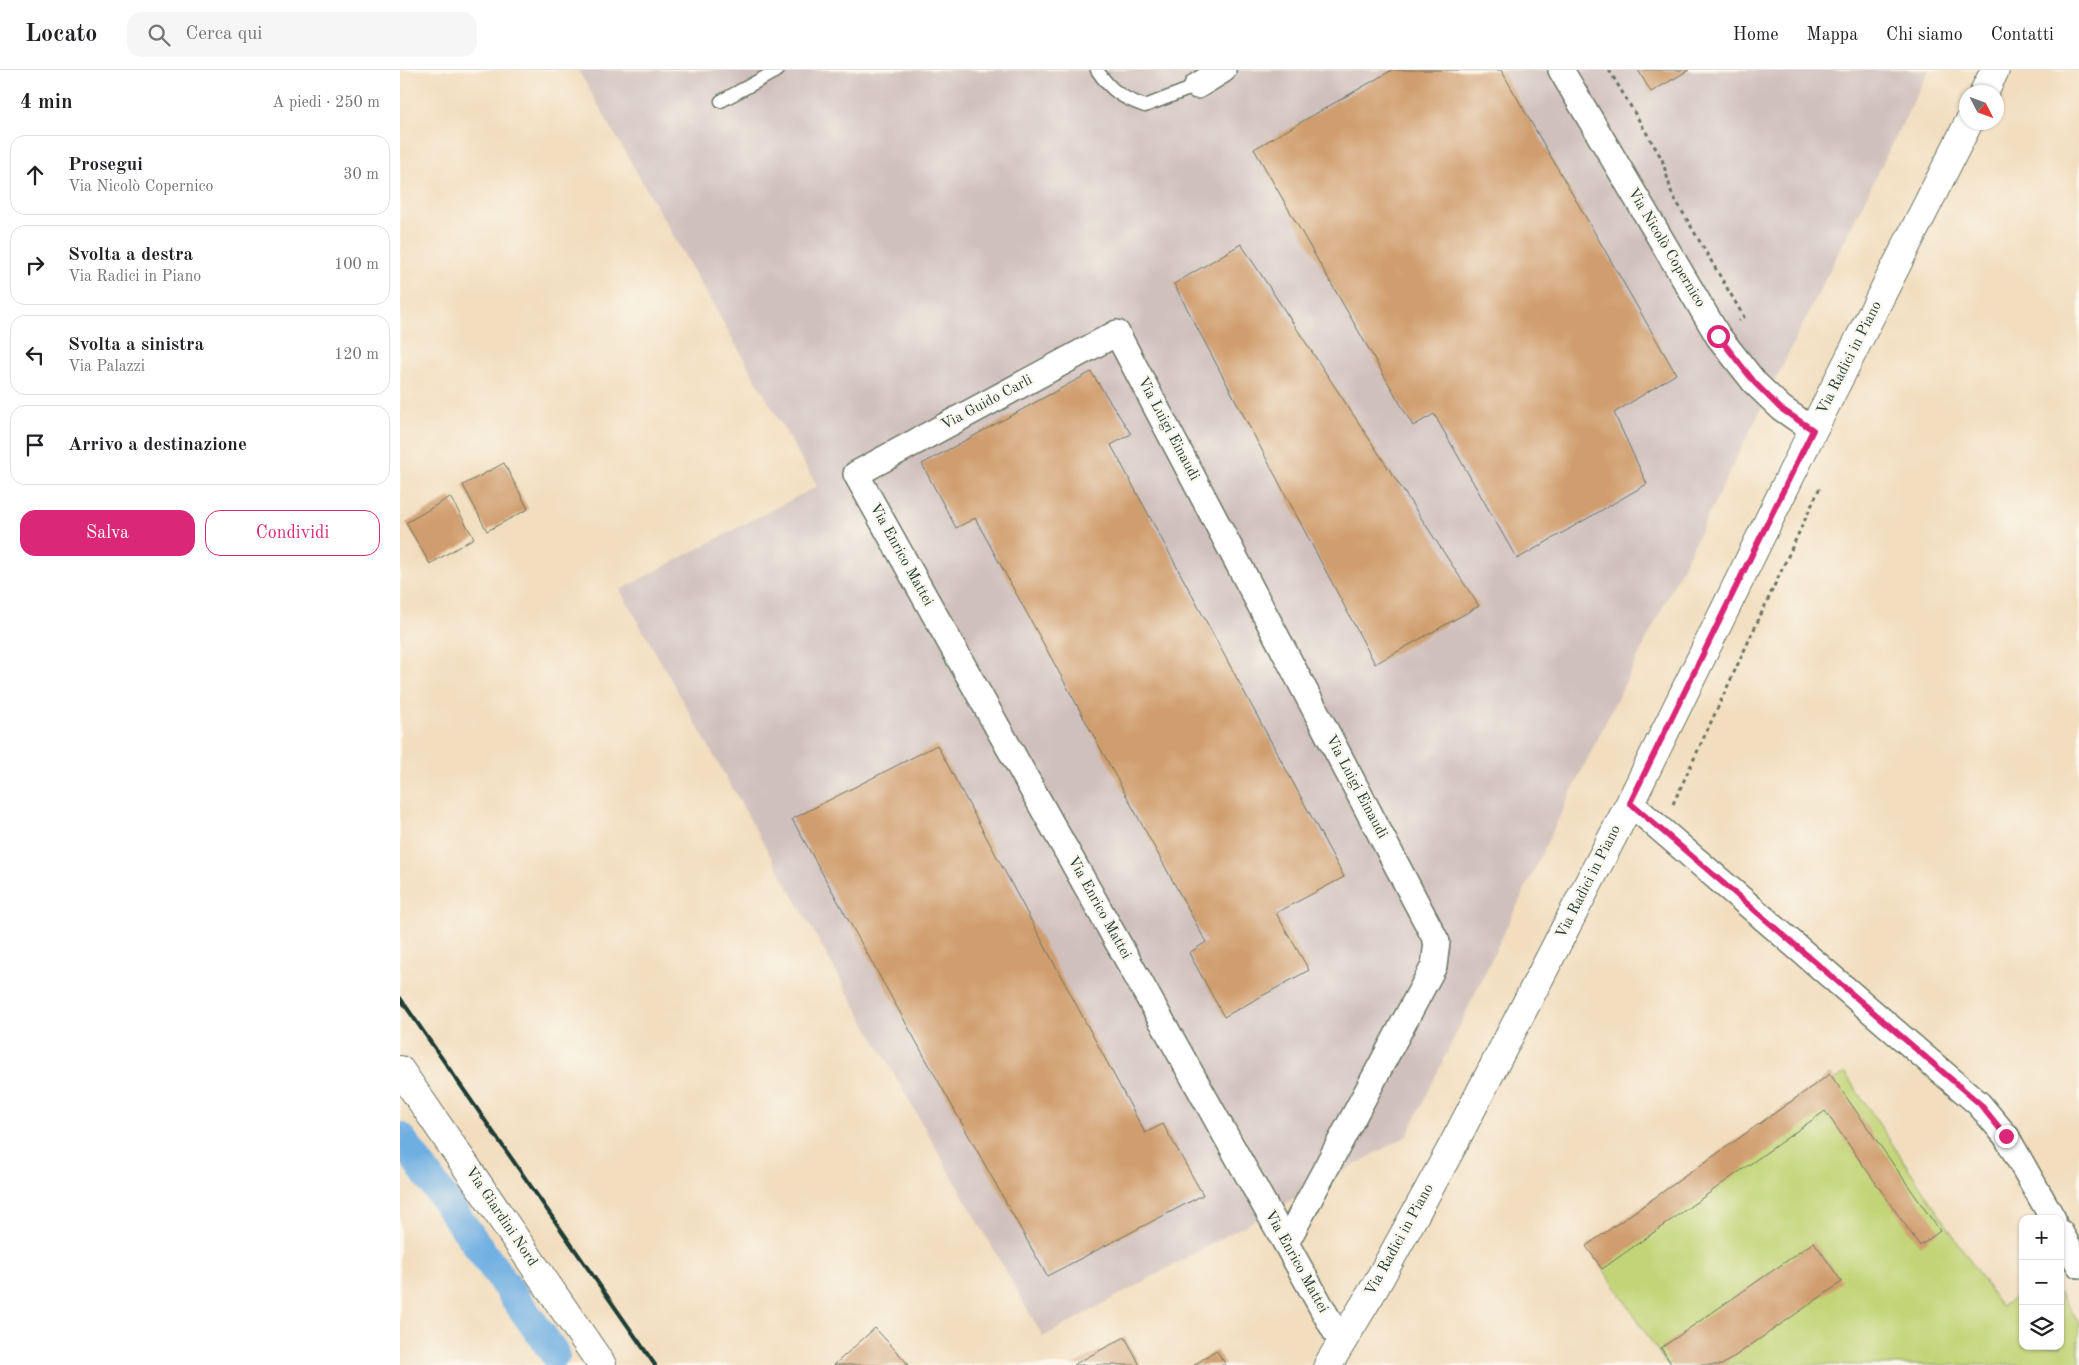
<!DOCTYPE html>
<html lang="it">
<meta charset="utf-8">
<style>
:root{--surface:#fff;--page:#f6f6f6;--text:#202124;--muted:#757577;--line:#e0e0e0;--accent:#db2777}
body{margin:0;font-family:"Old Standard TT",serif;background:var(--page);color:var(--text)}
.controls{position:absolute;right:15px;bottom:15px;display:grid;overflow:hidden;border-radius:10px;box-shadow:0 1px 4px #0004}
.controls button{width:45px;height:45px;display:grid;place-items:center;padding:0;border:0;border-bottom:1px solid var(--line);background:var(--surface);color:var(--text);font:25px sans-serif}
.compass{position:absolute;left:1559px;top:15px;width:45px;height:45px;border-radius:50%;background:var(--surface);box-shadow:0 1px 4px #0004;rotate:132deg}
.stop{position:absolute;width:15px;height:15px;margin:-11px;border:4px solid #db2777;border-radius:50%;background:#fff}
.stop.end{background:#db2777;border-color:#fff;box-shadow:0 1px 5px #0008}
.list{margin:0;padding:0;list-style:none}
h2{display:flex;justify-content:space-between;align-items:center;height:65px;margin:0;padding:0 20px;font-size:21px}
h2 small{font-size:16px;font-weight:400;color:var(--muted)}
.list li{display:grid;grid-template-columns:32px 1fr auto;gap:15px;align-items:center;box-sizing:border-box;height:80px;margin:0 10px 10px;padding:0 10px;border:1px solid var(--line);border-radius:15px}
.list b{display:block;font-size:19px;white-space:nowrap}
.list p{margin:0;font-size:16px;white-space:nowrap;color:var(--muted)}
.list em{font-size:16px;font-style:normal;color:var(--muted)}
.actions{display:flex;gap:10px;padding:15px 20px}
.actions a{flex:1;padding:11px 0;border:1px solid var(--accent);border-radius:15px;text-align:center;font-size:18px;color:var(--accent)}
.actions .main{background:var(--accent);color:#fff}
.icon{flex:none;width:28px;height:28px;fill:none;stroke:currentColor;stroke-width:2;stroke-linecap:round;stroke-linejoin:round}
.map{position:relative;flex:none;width:1679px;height:1295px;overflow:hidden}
header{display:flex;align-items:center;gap:30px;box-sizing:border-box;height:70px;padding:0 25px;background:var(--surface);border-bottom:1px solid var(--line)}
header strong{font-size:24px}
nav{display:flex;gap:28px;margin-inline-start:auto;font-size:18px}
.search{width:350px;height:45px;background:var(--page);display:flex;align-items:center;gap:12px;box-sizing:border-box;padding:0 18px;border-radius:15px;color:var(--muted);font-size:19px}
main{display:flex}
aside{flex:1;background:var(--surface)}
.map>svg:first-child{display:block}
.industrial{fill:#d0c0bc}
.green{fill:#c2d477;stroke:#708856}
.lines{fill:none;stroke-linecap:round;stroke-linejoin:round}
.canal{stroke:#6eafe2;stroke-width:30}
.building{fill:#d09e6e}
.service-casing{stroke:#697564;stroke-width:15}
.minor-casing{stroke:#697564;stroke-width:28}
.tertiary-casing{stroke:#697564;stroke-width:30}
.secondary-casing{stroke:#697564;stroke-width:30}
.path{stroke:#697564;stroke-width:3;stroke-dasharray:4 4;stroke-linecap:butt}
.service{stroke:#fff;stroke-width:12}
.minor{stroke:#fff;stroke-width:25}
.tertiary{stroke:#fff;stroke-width:28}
.secondary{stroke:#fff;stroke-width:28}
.rail{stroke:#1f3d34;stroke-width:4}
.route{stroke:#db2777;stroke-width:6}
.labels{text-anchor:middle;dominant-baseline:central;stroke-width:4.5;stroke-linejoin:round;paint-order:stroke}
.street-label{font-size:15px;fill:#1f3d34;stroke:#fbf7ec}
</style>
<header>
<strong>Locato</strong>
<div class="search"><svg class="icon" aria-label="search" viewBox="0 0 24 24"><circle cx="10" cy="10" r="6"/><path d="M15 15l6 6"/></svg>Cerca qui</div>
<nav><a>Home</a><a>Mappa</a><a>Chi siamo</a><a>Contatti</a></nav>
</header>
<main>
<aside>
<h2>4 min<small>A piedi · 250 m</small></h2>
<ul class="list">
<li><svg class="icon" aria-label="ahead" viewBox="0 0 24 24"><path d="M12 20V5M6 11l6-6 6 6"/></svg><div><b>Prosegui</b><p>Via Nicolò Copernico</p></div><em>30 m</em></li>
<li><svg class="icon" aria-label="right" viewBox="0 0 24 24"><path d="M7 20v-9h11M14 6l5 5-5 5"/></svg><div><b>Svolta a destra</b><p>Via Radici in Piano</p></div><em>100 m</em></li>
<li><svg class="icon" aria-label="left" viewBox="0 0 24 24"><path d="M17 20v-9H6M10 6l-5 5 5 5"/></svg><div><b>Svolta a sinistra</b><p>Via Palazzi</p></div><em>120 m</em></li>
<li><svg class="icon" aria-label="arrive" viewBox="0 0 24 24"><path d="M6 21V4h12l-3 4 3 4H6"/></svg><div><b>Arrivo a destinazione</b></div></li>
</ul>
<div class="actions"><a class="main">Salva</a><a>Condividi</a></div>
</aside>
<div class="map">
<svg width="1679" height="1295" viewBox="0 0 1679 1295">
<rect width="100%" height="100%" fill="#fbf7ec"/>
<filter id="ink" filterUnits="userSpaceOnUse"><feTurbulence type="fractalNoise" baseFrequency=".02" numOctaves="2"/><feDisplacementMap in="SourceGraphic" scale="10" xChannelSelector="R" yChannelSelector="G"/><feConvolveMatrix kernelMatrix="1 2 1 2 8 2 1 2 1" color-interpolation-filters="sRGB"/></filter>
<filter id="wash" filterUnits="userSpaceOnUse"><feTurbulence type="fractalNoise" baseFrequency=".0096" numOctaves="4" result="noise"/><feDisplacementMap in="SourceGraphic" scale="20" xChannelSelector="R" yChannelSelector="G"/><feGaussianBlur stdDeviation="1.12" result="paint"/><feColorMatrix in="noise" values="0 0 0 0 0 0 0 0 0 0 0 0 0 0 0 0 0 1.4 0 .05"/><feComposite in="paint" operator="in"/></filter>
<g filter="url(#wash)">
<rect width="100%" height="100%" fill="#f2ddbe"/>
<path class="industrial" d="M 178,0 L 1529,0 L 1178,708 L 1007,1066 L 643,1267 L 220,520 L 417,416 Z"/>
<path class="green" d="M 1445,1003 L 1601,1237 L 1623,1223 L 1623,1276 L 1660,1276 L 1660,1223 L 1679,1252 L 1679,1295 L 1267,1295 L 1188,1176 Z"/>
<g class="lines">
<path class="canal" d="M 0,1067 L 155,1284"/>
</g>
<g id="blocks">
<path class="building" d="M 992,0 L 1101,0 L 1276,304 L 1214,343 L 1247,414 L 1117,489 L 1034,344 L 1013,356 L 854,79 Z
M 1238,0 L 1289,0 L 1251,22 Z
M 841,174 L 1079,536 L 975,594 L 774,214 Z
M 691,302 L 731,364 L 711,375 L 944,807 L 876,843 L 909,900 L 824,947 L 789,883 L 806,872 L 575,448 L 556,458 L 522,394 Z
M 104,393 L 128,439 L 87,461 L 63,415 Z
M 50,427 L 74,468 L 30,494 L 6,453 Z
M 537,675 L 745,1063 L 763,1054 L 803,1125 L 647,1206 L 392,749 Z
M 1430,1004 L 1540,1161 L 1520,1176 L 1425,1041 L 1202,1199 L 1186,1176 Z
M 1414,1172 L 1442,1212 L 1322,1295 L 1272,1295 L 1261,1278 Z
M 475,1258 L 509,1295 L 434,1295 Z
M 725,1267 L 740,1295 L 673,1295 Z
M 816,1280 L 826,1295 L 794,1295 Z"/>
</g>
</g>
<g filter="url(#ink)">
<use href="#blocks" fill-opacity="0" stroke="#697564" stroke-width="1"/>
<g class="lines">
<defs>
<path id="service" d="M 697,0 C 711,21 722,28 745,36 L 797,16
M 321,31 L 378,0"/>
<path id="minor" d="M 1161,0 L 1318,266 L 1355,313 L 1381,338 L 1413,360
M 797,16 L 823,0
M 1230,733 L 1579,1034 L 1606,1066 L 1653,1149
M 1660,1162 L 1679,1195
M 886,1173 L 1034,896 L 1037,872 L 717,263 L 456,404 L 941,1272"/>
<path id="tertiary" d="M 1584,22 L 1595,0
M 928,1295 L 975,1217 L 1052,1077 L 1230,733 L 1413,360 L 1569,52"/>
<path id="secondary" d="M 0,1000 L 202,1295"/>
</defs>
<use href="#service" class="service-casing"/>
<use href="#minor" class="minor-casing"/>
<use href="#tertiary" class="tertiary-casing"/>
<use href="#secondary" class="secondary-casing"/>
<path class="path" d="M 1209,0 L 1262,89 L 1272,124 L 1344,247 L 1339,251
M 1273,734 L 1421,415"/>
<use href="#service" class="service"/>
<use href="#minor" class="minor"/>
<use href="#tertiary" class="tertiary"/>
<use href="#secondary" class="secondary"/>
<path class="rail" d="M 0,928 L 255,1295"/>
</g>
</g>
<g class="lines" filter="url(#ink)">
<path class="route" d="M 1318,266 L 1355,313 L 1380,338 L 1413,360 L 1230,733 L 1580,1034 L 1606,1066"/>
</g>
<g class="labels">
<g class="street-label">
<text transform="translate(1266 178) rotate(59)">Via Nicolò Copernico</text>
<text transform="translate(1450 288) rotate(-63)">Via Radici in Piano</text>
<text transform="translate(587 333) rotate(-28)">Via Guido Carli</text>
<text transform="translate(768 359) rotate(62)">Via Luigi Einaudi</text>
<text transform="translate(501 485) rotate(61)">Via Enrico Mattei</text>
<text transform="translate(956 717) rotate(62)">Via Luigi Einaudi</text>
<text transform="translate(1189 812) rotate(-63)">Via Radici in Piano</text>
<text transform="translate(699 838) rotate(61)">Via Enrico Mattei</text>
<text transform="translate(101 1147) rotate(56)">Via Giardini Nord</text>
<text transform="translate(1000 1170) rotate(-61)">Via Radici in Piano</text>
<text transform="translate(896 1192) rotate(61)">Via Enrico Mattei</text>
</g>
</g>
</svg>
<div class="controls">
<button>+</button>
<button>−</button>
<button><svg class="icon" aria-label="layers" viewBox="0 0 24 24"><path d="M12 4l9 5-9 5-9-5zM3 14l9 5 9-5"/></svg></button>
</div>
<svg class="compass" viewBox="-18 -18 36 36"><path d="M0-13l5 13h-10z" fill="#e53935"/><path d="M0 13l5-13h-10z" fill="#757577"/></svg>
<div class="stop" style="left:1318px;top:266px"></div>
<div class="stop end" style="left:1606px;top:1066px"></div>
</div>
</main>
